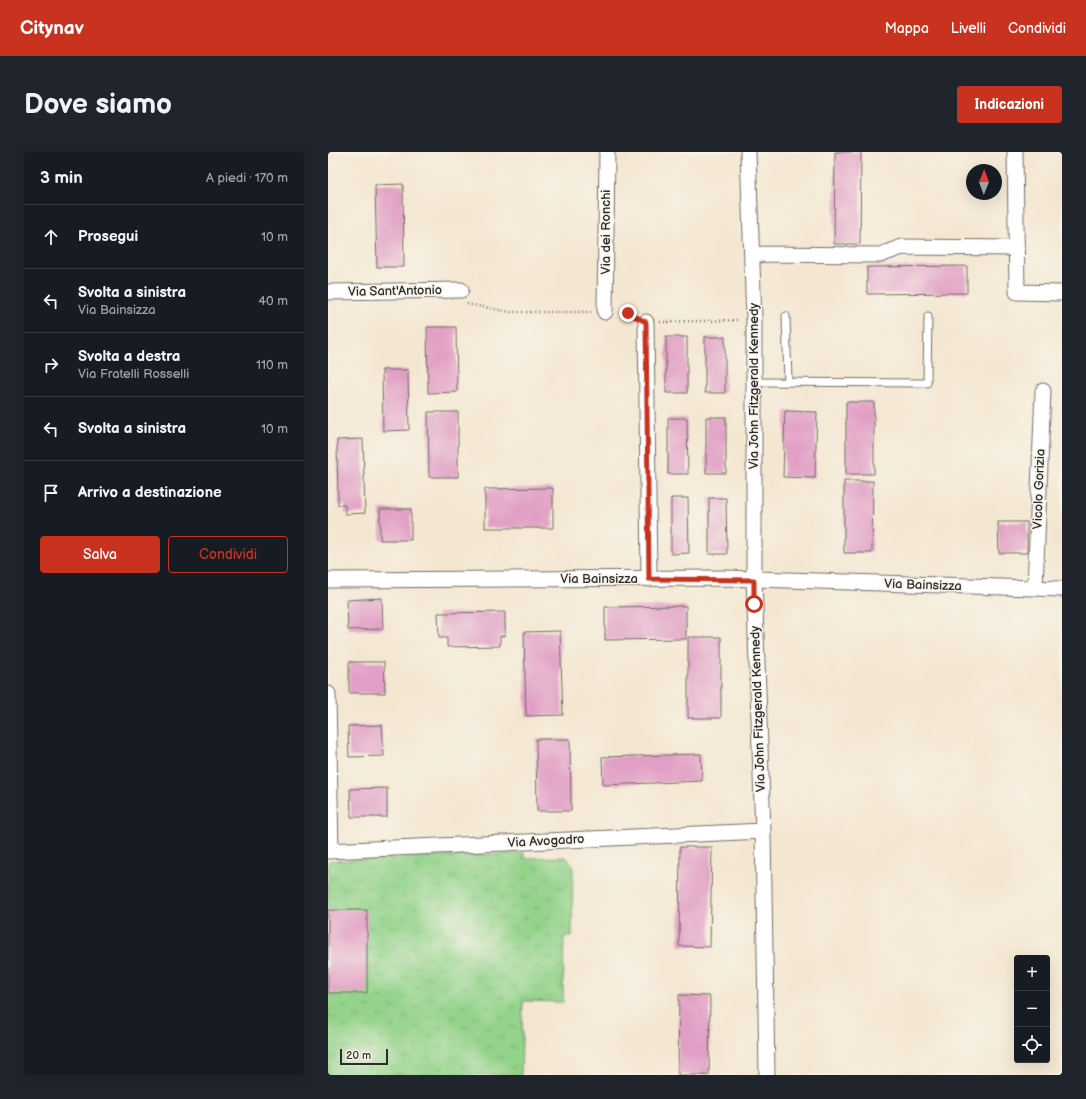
<!DOCTYPE html>
<html lang="it">
<meta charset="utf-8">
<style>
:root{--surface:#171b24;--page:#20242c;--text:#f1f3f6;--muted:#9ea1a6;--line:#363941;--accent:#c8321e}
body{margin:0;font-family:"Balsamiq Sans",sans-serif;background:var(--page);color:var(--text)}
.controls{position:absolute;right:12px;bottom:12px;display:grid;overflow:hidden;border-radius:4px;box-shadow:0 4px 16px #0002}
.controls button{width:36px;height:36px;display:grid;place-items:center;padding:0;border:0;border-bottom:1px solid var(--line);background:var(--surface);color:var(--text);font:20px sans-serif}
.compass{position:absolute;left:638px;top:12px;width:36px;height:36px;border-radius:50%;background:var(--surface);box-shadow:0 4px 16px #0002;rotate:1deg}
.scale{position:absolute;left:12px;bottom:10px;width:48px;box-sizing:border-box;padding-left:4px;border:2px solid #2b2b2b;border-top:0;font-size:11px;line-height:14px;white-space:nowrap;color:#2b2b2b;-webkit-text-stroke:3px #f7f3e8;paint-order:stroke}
.stop{position:absolute;width:12px;height:12px;margin:-9px;border:3px solid #c8321e;border-radius:50%;background:#fff}
.stop.end{background:#c8321e;border-color:#fff;box-shadow:0 1px 4px #0008}
.list{margin:0;padding:0;list-style:none}
h2{display:flex;justify-content:space-between;align-items:center;height:52px;margin:0;padding:0 16px;font-size:17px}
h2 small{font-size:13px;font-weight:400;color:var(--muted)}
.list li{display:grid;grid-template-columns:26px 1fr auto;gap:12px;align-items:center;box-sizing:border-box;height:64px;padding:0 16px;border-top:1px solid var(--line)}
.list b{display:block;font-size:15px;white-space:nowrap}
.list p{margin:0;font-size:13px;white-space:nowrap;color:var(--muted)}
.list em{font-size:13px;font-style:normal;color:var(--muted)}
.actions{display:flex;gap:8px;padding:12px 16px}
.actions a{flex:1;padding:9px 0;border:1px solid var(--accent);border-radius:4px;text-align:center;font-size:14px;color:var(--accent)}
.actions .main{background:var(--accent);color:#fff}
.icon{flex:none;width:22px;height:22px;fill:none;stroke:currentColor;stroke-width:2;stroke-linecap:round;stroke-linejoin:round}
.map{position:relative;flex:none;width:734px;height:923px;overflow:hidden;border-radius:4px}
header{display:flex;align-items:center;gap:24px;box-sizing:border-box;height:56px;padding:0 20px;background:var(--accent);color:#fff}
header strong{font-size:19px}
nav{display:flex;gap:22px;margin-inline-start:auto;font-size:14px}
.intro{display:flex;align-items:center;justify-content:space-between;box-sizing:border-box;height:96px;padding:0 24px}
h1{margin:0;font-size:28px}
.button{padding:10px 18px;border-radius:4px;background:var(--accent);color:#fff;font-size:14px;font-weight:700}
main{display:flex;gap:24px;padding:0 24px}
aside{flex:1;background:var(--surface);border-radius:4px;box-shadow:0 4px 16px #0002}
.map>svg:first-child{display:block}
.grass{fill:url(#grass-tufts);stroke:#5f7f5a}
.building{fill:#e19fc5}
.lines{fill:none;stroke-linecap:round;stroke-linejoin:round}
.lane-casing{stroke:#716d65;stroke-width:9}
.street-casing{stroke:#716d65;stroke-width:17}
.path{stroke:#716d65;stroke-width:2.5;stroke-dasharray:1 3;stroke-linecap:butt}
.lane{stroke:#fff;stroke-width:7}
.street{stroke:#fff;stroke-width:15}
.route{stroke:#c8321e;stroke-width:5}
.labels{text-anchor:middle;dominant-baseline:central;stroke-width:3;stroke-linejoin:round;paint-order:stroke}
.street-label{font-size:13px;fill:#2b2b2b;stroke:#f7f3e8}
</style>
<header>
<strong>Citynav</strong>
<nav><a>Mappa</a><a>Livelli</a><a>Condividi</a></nav>
</header>
<div class="intro"><h1>Dove siamo</h1><a class="button">Indicazioni</a></div>
<main>
<aside>
<h2>3 min<small>A piedi · 170 m</small></h2>
<ul class="list">
<li><svg class="icon" aria-label="ahead" viewBox="0 0 24 24"><path d="M12 20V5M6 11l6-6 6 6"/></svg><div><b>Prosegui</b></div><em>10 m</em></li>
<li><svg class="icon" aria-label="left" viewBox="0 0 24 24"><path d="M17 20v-9H6M10 6l-5 5 5 5"/></svg><div><b>Svolta a sinistra</b><p>Via Bainsizza</p></div><em>40 m</em></li>
<li><svg class="icon" aria-label="right" viewBox="0 0 24 24"><path d="M7 20v-9h11M14 6l5 5-5 5"/></svg><div><b>Svolta a destra</b><p>Via Fratelli Rosselli</p></div><em>110 m</em></li>
<li><svg class="icon" aria-label="left" viewBox="0 0 24 24"><path d="M17 20v-9H6M10 6l-5 5 5 5"/></svg><div><b>Svolta a sinistra</b></div><em>10 m</em></li>
<li><svg class="icon" aria-label="arrive" viewBox="0 0 24 24"><path d="M6 21V4h12l-3 4 3 4H6"/></svg><div><b>Arrivo a destinazione</b></div></li>
</ul>
<div class="actions"><a class="main">Salva</a><a>Condividi</a></div>
</aside>
<div class="map">
<svg width="734" height="923" viewBox="0 0 734 923">
<defs>
<pattern id="grass-tufts" width="24" height="20" patternUnits="userSpaceOnUse"><rect width="24" height="20" fill="#93d38a"/><path d="M3 7l-1-3M5 7V3M7 7l1-3M15 17l-1-3M17 17v-4M19 17l1-3" fill="none" stroke="#7fb577"/></pattern>
</defs>
<rect width="100%" height="100%" fill="#f7f3e8"/>
<filter id="ink" filterUnits="userSpaceOnUse"><feTurbulence type="fractalNoise" baseFrequency=".025" numOctaves="2"/><feDisplacementMap in="SourceGraphic" scale="8" xChannelSelector="R" yChannelSelector="G"/><feConvolveMatrix kernelMatrix="1 2 1 2 8 2 1 2 1" color-interpolation-filters="sRGB"/></filter>
<filter id="wash" filterUnits="userSpaceOnUse"><feTurbulence type="fractalNoise" baseFrequency=".012" numOctaves="4" result="noise"/><feDisplacementMap in="SourceGraphic" scale="16" xChannelSelector="R" yChannelSelector="G"/><feGaussianBlur stdDeviation="0.9" result="paint"/><feColorMatrix in="noise" values="0 0 0 0 0 0 0 0 0 0 0 0 0 0 0 0 0 1.4 0 .05"/><feComposite in="paint" operator="in"/></filter>
<g filter="url(#wash)">
<rect width="100%" height="100%" fill="#f4e7d2"/>
<path class="grass" d="M 196,701 L 196,706 L 238,705 L 245,714 L 244,785 L 236,785 L 235,850 L 195,849 L 193,923 L 0,923 L 0,709 Z"/>
<g id="blocks">
<path class="building" d="M 507,0 L 533,0 L 532,92 L 506,92 Z
M 75,32 L 76,115 L 49,115 L 47,33 Z
M 639,114 L 639,141 L 539,142 L 539,115 Z
M 99,175 L 128,175 L 129,240 L 100,241 Z
M 338,185 L 359,185 L 359,241 L 338,241 Z
M 377,185 L 397,185 L 397,241 L 377,241 Z
M 54,218 L 80,218 L 81,278 L 55,279 Z
M 518,250 L 546,250 L 546,322 L 518,322 Z
M 457,259 L 489,260 L 487,326 L 455,325 Z
M 100,260 L 130,260 L 130,325 L 101,325 Z
M 378,265 L 398,265 L 398,321 L 378,321 Z
M 340,266 L 359,266 L 360,322 L 340,322 Z
M 35,287 L 37,361 L 17,362 L 17,353 L 10,353 L 9,288 Z
M 516,329 L 545,329 L 544,401 L 516,401 Z
M 225,336 L 225,376 L 157,376 L 157,337 Z
M 343,346 L 360,346 L 361,401 L 343,402 Z
M 381,346 L 398,346 L 399,402 L 381,402 Z
M 52,357 L 83,357 L 83,388 L 52,388 Z
M 670,370 L 699,370 L 699,401 L 671,401 Z
M 54,446 L 55,477 L 20,478 L 19,448 Z
M 358,454 L 358,487 L 277,488 L 277,455 Z
M 177,460 L 177,484 L 172,484 L 172,494 L 119,495 L 119,486 L 111,486 L 110,461 Z
M 232,479 L 235,563 L 198,564 L 196,480 Z
M 360,485 L 393,485 L 393,566 L 360,566 Z
M 21,510 L 56,510 L 57,541 L 21,541 Z
M 54,573 L 56,604 L 21,605 L 20,574 Z
M 208,587 L 242,587 L 243,659 L 209,659 Z
M 373,602 L 374,629 L 275,633 L 274,605 Z
M 59,636 L 59,665 L 23,665 L 22,637 Z
M 352,695 L 384,695 L 382,795 L 351,794 Z
M 0,758 L 39,758 L 39,841 L 0,841 Z
M 351,843 L 382,844 L 381,923 L 350,923 Z"/>
</g>
</g>
<g filter="url(#ink)">
<use href="#blocks" fill-opacity="0" stroke="#716d65" stroke-width="1"/>
<g class="lines">
<defs>
<path id="lane" d="M 458,164 L 460,230
M 426,230 L 599,231 L 600,164"/>
<path id="street" d="M 420,0 L 426,168 L 426,427 L 435,679 L 439,923
M 687,0 L 689,140 L 734,141
M 424,102 L 552,103 L 574,95 L 689,96
M 0,140 L 133,138
M 277,160 L 279,0
M 318,170 L 321,427
M 0,428 L 398,426 L 734,437
M 707,436 L 715,239
M 0,542 L 3,699
M 0,699 L 435,679"/>
</defs>
<use href="#lane" class="lane-casing"/>
<use href="#street" class="street-casing"/>
<path class="path" d="M 139,152 L 183,160 L 263,160
M 292,161 L 300,161 L 305,163
M 332,170 L 411,168"/>
<use href="#lane" class="lane"/>
<use href="#street" class="street"/>
</g>
</g>
<g class="lines" filter="url(#ink)">
<path class="route" d="M 300,161 L 318,170 L 321,427 L 426,428 L 426,452"/>
</g>
<g class="labels">
<g class="street-label">
<text transform="translate(278 80) rotate(-90)">Via dei Ronchi</text>
<text transform="translate(67 139) rotate(-1)">Via Sant'Antonio</text>
<text transform="translate(426 234) rotate(-90)">Via John Fitzgerald Kennedy</text>
<text transform="translate(711 337) rotate(-88)">Vicolo Gorizia</text>
<text x="271" y="427">Via Bainsizza</text>
<text transform="translate(595 433) rotate(2)">Via Bainsizza</text>
<text transform="translate(430 557) rotate(-92)">Via John Fitzgerald Kennedy</text>
<text transform="translate(218 689) rotate(-3)">Via Avogadro</text>
</g>
</g>
</svg>
<div class="controls">
<button>+</button>
<button>−</button>
<button><svg class="icon" aria-label="locate" viewBox="0 0 24 24"><circle cx="12" cy="12" r="6"/><path d="M12 2v4M12 18v4M2 12h4M18 12h4"/></svg></button>
</div>
<svg class="compass" viewBox="-18 -18 36 36"><path d="M0-13l5 13h-10z" fill="#e53935"/><path d="M0 13l5-13h-10z" fill="#9ea1a6"/></svg>
<div class="scale">20 m</div>
<div class="stop" style="left:426px;top:452px"></div>
<div class="stop end" style="left:300px;top:161px"></div>
</div>
</main>
